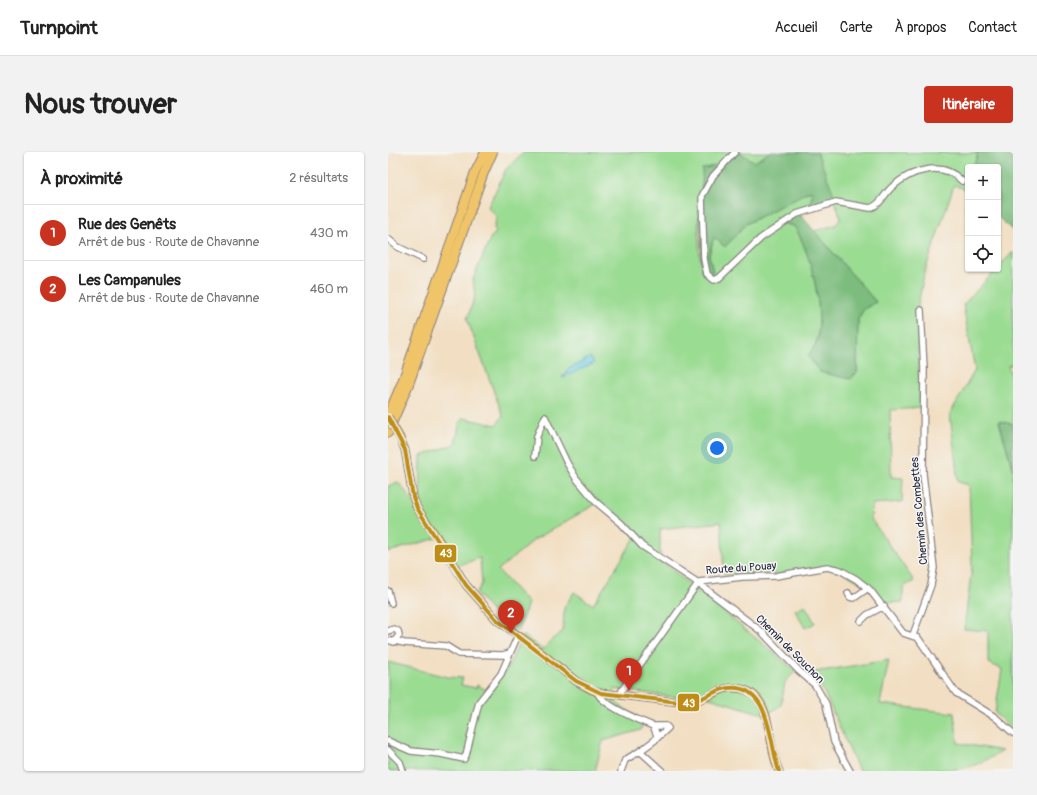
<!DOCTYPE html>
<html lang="fr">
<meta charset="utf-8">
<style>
:root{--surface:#fff;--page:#f2f2f2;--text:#222;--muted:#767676;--line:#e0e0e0;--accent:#c8321e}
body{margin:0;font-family:Pangolin,sans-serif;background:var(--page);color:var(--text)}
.controls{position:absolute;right:12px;top:12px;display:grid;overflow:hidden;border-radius:4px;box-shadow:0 1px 3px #0004}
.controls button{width:36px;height:36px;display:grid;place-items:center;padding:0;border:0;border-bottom:1px solid var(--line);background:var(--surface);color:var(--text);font:20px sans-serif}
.you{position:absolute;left:329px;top:296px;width:14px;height:14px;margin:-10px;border:3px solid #fff;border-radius:50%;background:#1a73e8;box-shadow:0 0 0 6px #1a73e833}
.badge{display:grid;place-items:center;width:26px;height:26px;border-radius:50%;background:var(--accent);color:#fff;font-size:13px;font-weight:700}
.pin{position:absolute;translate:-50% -33px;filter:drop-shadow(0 1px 2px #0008)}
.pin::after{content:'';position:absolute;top:21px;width:14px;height:12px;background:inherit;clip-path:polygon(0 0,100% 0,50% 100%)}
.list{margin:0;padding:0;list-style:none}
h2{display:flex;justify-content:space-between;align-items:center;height:52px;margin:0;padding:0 16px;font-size:17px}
h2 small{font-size:13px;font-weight:400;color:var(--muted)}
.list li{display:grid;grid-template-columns:26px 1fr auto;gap:12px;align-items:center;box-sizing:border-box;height:56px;padding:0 16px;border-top:1px solid var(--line)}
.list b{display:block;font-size:15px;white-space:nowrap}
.list p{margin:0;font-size:13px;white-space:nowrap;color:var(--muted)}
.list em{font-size:13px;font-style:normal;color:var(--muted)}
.icon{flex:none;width:22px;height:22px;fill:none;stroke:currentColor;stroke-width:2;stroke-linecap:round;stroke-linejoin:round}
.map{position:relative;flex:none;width:625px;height:619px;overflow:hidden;border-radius:4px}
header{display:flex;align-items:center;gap:24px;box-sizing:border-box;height:56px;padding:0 20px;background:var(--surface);border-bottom:1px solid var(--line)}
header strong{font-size:19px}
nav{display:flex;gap:22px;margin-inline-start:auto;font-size:14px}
.intro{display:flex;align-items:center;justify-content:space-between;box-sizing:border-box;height:96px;padding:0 24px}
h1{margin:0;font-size:28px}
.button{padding:10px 18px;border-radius:4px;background:var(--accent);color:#fff;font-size:14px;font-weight:700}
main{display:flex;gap:24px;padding:0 24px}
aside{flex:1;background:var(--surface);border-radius:4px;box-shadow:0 1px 3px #0004}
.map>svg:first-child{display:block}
.green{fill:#9bdc93;stroke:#5e7f67}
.forest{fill:#7cbc7d;stroke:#4f6f5c}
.water{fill:#5fc7dc;stroke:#40748c}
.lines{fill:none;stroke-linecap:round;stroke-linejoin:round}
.minor-casing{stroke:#8a807f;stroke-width:8}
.major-casing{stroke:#8a807f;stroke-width:9}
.highway-casing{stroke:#8a807f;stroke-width:10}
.minor{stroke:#fff;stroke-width:5.5}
.major{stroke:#f0c469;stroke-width:7}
.highway{stroke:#f0c469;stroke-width:8}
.major-bridge-casing{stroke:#8a807f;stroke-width:9;stroke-linecap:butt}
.major-bridge{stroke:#f0c469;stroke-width:7}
.bus-1-casing{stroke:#f6f6f2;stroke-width:7}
.bus-1{stroke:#bd8d16;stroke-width:4}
.labels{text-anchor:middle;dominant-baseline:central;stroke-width:3;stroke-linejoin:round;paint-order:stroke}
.street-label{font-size:11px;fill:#22223b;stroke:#f6f6f2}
.line-badge{stroke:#f6f6f2;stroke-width:1.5}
.badge-label{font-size:11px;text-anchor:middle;font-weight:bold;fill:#fff}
</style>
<header>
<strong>Turnpoint</strong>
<nav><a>Accueil</a><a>Carte</a><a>À propos</a><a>Contact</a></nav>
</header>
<div class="intro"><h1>Nous trouver</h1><a class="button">Itinéraire</a></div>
<main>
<aside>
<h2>À proximité<small>2 résultats</small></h2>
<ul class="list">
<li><span class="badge">1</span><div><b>Rue des Genêts</b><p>Arrêt de bus · Route de Chavanne</p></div><em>430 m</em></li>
<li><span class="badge">2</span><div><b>Les Campanules</b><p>Arrêt de bus · Route de Chavanne</p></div><em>460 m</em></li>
</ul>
</aside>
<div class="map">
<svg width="625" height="619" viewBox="0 0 625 619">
<rect width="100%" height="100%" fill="#f6f6f2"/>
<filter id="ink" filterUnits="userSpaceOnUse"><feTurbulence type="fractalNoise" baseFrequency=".025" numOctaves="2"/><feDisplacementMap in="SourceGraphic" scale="8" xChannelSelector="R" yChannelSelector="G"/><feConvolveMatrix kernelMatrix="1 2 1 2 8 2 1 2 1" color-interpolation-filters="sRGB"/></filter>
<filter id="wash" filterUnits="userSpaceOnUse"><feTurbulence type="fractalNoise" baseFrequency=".012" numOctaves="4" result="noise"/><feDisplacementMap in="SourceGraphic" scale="16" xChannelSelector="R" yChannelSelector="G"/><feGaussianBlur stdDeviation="0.9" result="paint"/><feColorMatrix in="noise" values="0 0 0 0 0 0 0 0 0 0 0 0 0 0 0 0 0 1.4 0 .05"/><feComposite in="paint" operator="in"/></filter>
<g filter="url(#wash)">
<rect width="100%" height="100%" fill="#f2dfc3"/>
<path class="green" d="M 136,0 L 343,0 L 330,13 L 314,17 C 316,32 311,42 311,57 C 309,78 311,103 315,123 L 325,120 L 321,103 L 326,85 L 337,95 L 358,72 L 419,40 L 425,40 L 422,52 L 402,61 L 397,72 L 406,74 C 423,100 436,157 429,188 C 428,193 423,199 420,204 L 432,220 L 462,227 L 469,221 L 470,167 L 476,157 L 488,150 L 426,79 L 448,73 L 453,66 L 429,0 L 461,2 L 462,0 L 590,1 L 585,15 L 580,15 L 580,29 L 577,37 L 566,33 L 536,122 L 529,159 L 532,256 L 502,258 L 503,325 L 515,326 L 514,350 L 484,352 L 483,367 L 526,429 L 515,435 L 515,450 L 496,451 L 484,438 L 447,415 L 389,422 L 336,422 L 333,370 L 272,377 L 272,408 L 408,519 L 397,530 L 393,553 L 379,563 L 311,543 L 302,547 L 226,537 L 226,550 L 255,568 L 253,578 L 215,589 L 207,619 L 0,619 L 0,510 L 59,525 L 75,526 L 73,533 L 88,536 L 89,533 L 102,540 L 119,517 L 135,483 L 155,498 L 162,489 L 175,479 L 176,456 L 186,440 L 205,453 L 248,384 L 211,350 L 146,388 L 110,418 L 140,451 L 130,479 L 110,467 L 88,441 L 94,432 L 92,406 L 68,414 L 53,385 L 0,400 L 0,334 L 10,330 L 32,358 L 33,304 L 67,292 L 72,270 L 75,266 L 108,273 L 115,264 L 79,167 L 87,144 L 85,127 L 103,85 L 108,81 L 106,75 L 109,65 L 100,55 L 118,17 Z
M 350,0 L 382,0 L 367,10 Z
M 625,100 L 625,212 L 620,214 L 625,228 L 625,272 L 611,270 L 625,318 L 625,579 L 607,561 L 614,517 L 600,511 L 600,479 L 576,477 L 584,415 L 581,333 L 570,330 L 562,262 L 587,218 L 575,153 Z
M 417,453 L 427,471 L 417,476 L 407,458 Z
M 501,508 L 492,552 L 566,561 L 570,591 L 614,599 C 601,607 588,614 572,617 C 540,619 504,619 471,619 L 427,520 Z"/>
<path class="forest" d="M 343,0 L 350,0 L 367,10 L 382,0 L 429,0 L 448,48 L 410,60 L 488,150 L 476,157 L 470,167 L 469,221 L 462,227 L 432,220 L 420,204 C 423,199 428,193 429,188 C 436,157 423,100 406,74 L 397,72 L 402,61 L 422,52 L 425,40 L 419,40 L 358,72 L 337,95 L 326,85 L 321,103 L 325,120 L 315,123 L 311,57 L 315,31 L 314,17 L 330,13 Z
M 587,0 L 625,0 L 625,79 L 610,65 L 610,15 L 585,15 L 590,2 Z
M 611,269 L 625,272 L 625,318 Z"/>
<path class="water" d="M 202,205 L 206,210 L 205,212 L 174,226 L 179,218 Z"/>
</g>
<g filter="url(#ink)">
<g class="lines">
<defs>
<path id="minor" d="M 347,0 L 325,24 L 314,44 L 316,107 L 319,122 L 326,128 L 331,126 L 373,86 L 409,62 L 448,50 L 482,56 C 493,53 496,42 504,35 C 523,18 554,8 574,29
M 0,87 L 10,95 L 35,107
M 147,304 L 149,284 L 157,265 L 179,311 L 188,326 L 208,350 L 233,371 L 254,394 L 306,428 L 374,480 L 411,519 L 427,533 L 438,552 L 446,590 L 462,619
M 0,439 L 3,451
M 460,441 L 462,445 L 466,446 L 480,436
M 473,469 L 479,463 L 496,454
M 0,479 L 6,477 L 10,479 L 11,483 L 6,490 L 0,488
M 525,483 L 543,433 L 546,416 L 535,322 L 536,217 L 533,158
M 8,489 L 16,491 L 58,494 L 71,502 L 115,503 L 122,501
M 209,540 C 214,553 252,569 265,574 L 269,583 L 267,588 L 252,599 L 274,619
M 232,543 L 234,538 L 311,430 L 354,425 L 388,424 L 439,415 L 452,418 L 468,427 L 482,438 L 515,481 L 530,486 L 568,541 L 607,565 L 625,581
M 265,574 L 278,574 L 280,576 L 268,587
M 0,589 L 23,599 L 53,602 L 76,607 L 78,603 L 91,550 L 113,522 L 130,483
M 0,598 L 12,610 L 15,619
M 233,619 L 237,608 L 252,599"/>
<path id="major" d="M 12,286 L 17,298 L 25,345 L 29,356 L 52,390 L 78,433 L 109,468 L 141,491 L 188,529 L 204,538 L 213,541 L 299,551 C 315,551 326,537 342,536 C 388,534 377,590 391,619"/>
<path id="highway" d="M 0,263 L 14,230 L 87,20 L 97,0
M 0,281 L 21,232 L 95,23 L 105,0"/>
</defs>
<use href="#minor" class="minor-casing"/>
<use href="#major" class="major-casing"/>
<use href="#highway" class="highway-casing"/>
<use href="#minor" class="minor"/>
<use href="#major" class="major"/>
<use href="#highway" class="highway"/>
<defs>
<path id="major-bridge" d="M 0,265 L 12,286"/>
</defs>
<use href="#major-bridge" class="major-bridge-casing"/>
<use href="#major-bridge" class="major-bridge"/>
<defs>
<path id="bus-1" d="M 0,265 L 17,298 L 25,345 L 29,356 L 78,433 L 109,468 L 188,529 L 213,541 L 299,551 C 314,549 325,538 340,536 C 383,531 381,591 391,619"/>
</defs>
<use href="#bus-1" class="bus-1-casing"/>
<use href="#bus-1" class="bus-1"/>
</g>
</g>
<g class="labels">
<g class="street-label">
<text transform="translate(531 359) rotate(-95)">Chemin des Combettes</text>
<text transform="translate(353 416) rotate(-4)">Route du Pouay</text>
<text transform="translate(402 497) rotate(45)">Chemin de Souchon</text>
</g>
</g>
<g class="line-badge">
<rect x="46" y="392" width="23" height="19" rx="4" fill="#bd8d16"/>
<rect x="289" y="541" width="23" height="19" rx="4" fill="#bd8d16"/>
</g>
<g class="badge-label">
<text x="58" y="405">43</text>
<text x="301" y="555">43</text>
</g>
</svg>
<div class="controls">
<button>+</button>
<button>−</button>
<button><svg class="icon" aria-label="locate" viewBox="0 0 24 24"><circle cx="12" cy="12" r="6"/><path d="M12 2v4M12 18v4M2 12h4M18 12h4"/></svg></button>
</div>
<div class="you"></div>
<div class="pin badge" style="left:241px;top:539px">1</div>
<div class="pin badge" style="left:123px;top:481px">2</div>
</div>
</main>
